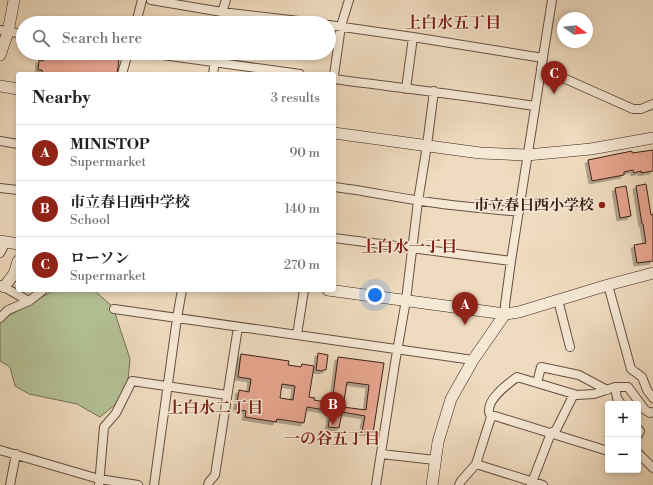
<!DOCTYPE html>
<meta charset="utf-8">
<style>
:root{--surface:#fff;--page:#f6f6f6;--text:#202124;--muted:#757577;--line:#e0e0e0;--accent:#8f2418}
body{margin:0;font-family:"Libre Bodoni","Noto Serif JP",serif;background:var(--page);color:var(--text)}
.controls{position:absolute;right:12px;bottom:12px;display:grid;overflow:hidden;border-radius:4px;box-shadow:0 2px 6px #0003}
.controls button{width:36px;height:36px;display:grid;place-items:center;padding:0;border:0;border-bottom:1px solid var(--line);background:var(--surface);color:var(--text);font:20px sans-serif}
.compass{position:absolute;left:557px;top:12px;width:36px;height:36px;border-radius:50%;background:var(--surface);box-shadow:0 2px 6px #0003;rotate:105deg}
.you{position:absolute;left:375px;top:295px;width:14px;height:14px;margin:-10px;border:3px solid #fff;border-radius:50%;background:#1a73e8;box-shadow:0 0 0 6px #1a73e833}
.badge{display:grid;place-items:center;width:26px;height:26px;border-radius:50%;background:var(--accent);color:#fff;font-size:13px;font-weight:700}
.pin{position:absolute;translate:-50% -33px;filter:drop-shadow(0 1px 2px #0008)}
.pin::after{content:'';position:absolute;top:21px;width:14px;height:12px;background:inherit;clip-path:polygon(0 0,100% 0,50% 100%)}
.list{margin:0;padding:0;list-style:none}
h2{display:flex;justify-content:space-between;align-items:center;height:52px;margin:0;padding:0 16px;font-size:17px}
h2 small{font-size:13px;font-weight:400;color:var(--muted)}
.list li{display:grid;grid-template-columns:26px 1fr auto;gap:12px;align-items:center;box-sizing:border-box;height:56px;padding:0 16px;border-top:1px solid var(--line)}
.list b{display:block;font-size:15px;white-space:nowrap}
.list p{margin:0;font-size:13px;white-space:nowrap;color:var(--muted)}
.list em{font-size:13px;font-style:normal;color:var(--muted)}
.icon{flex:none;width:22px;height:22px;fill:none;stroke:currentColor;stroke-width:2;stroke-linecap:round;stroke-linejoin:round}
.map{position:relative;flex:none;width:653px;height:485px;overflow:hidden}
.search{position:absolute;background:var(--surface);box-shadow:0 2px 6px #0003;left:16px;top:16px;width:320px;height:44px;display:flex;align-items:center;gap:10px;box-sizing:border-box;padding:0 14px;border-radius:22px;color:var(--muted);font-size:15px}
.panel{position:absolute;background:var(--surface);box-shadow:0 2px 6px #0003;left:16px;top:72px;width:320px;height:220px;border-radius:4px}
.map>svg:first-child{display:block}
.green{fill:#b4c196;stroke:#777157}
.building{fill:#e8a691;stroke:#3a2118;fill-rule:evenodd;filter:url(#shadow)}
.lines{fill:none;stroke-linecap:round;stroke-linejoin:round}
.street-casing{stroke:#675042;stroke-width:10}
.secondary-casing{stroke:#3a2118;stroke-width:12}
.street{stroke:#f5e8d5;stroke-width:8}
.secondary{stroke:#f5e8d5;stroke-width:11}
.poi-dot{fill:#8f2418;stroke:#f5e8d5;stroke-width:1.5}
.labels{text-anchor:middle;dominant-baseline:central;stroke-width:3;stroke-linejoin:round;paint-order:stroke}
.poi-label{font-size:15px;font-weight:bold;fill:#3a2118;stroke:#f5e8d5;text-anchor:end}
.neighbourhood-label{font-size:16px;font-weight:bold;fill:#7a1f14;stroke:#f5e8d5}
</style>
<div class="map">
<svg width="653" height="485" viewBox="0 0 653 485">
<defs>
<filter id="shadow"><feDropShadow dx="-3" dy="3" stdDeviation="0" flood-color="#0004"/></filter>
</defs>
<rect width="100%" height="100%" fill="#efdbbf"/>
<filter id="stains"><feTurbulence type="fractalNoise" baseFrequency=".005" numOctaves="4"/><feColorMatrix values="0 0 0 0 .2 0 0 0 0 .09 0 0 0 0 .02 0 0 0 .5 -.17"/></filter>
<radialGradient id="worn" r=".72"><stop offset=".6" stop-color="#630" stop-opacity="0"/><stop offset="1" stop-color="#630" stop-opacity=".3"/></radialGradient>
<path class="green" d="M 54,290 L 94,290 L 113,307 L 130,359 L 128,380 L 121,400 L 100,417 L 77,404 L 29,394 L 15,386 L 10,367 L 0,361 L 0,323 L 8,316 L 30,304 Z"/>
<path class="building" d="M 44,53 L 120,53 L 117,74 L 42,74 L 42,70 L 38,70 L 39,60 L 43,61 Z
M 653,150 L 653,171 L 641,173 L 641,171 L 634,173 L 633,170 L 624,172 L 624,175 L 592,181 L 588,160 L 632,151 L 632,153 Z
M 646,184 L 651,215 L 653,214 L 653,261 L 637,263 L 634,245 L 646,243 L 643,224 L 642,224 L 636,186 Z
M 626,186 L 631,216 L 620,218 L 615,188 Z
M 318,353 L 328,355 L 326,370 L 323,370 L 322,371 L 316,370 Z
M 241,354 L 289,361 L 288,365 L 301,367 L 302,364 L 314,366 L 309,397 L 315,398 L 314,400 L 332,403 L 338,357 L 384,363 L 373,433 L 362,432 L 365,416 L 342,412 L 339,428 L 328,427 L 331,411 L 307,407 L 304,423 L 277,419 L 276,422 L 245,417 L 246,411 L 236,409 L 239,390 L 249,392 L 251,379 L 238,377 ZM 347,382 L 369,385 L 366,410 L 343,407 ZM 282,384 L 295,386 L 293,400 L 280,398 Z"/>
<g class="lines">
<defs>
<path id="street" d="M 151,0 L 222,12 L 316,23
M 136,23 L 142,0
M 221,23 L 222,12 L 226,0
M 329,25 L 413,37 L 543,58
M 0,30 L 23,34
M 148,53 L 300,74
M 541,68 L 633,109 L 641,109 L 653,104
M 122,74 L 128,53
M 213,74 L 216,53
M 334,75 L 341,26 L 349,0
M 334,79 C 401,88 468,96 535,106
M 406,89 L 413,37
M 0,141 L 18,144
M 334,187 C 361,190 388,196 415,200 C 450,206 484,208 519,212
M 0,188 L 18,190
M 334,238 L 511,261
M 0,253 L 6,242
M 0,285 L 29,301
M 608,285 L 631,369 L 642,377 L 647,390 L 653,398
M 558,300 L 570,347
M 114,309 L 473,360
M 505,314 L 505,305 L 511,261 L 552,0
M 0,318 L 8,310 L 29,301 L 43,290
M 297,335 L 304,290
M 537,383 L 541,367 L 579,375 L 607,390
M 615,387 L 617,398 L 621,404
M 491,417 L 495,416 L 608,451
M 638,429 L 640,431 L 638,435
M 0,450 L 99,479 L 138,485
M 638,453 L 653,468
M 381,454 L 435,460
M 476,464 L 543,485
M 10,485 L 16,454
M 99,485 L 104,427 L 116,413 L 132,381 L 227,395
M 154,485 L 177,318 L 182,290
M 208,485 L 209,482 L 215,475 L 238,327
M 376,485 L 395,363 L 406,300 L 418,201 L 427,145 L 434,91
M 459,485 L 461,481 L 476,464 L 491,417 C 490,415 489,413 489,411 C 488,398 508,384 517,377 L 577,395 L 594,394 L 615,387 L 628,387 L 645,410 L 650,413 L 653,412
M 531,485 L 551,433 L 556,430 L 574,394"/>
<path id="secondary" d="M 0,55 L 8,32 L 14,0
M 0,86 L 18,89
M 334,133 L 480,153 L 527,155 L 591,149 L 653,138
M 0,241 L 18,244
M 4,287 L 14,274 L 18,261
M 328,290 L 505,314
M 432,485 L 438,442 L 451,399 L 473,360 L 505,314 L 519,312 L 608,285 L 653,273"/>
</defs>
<use href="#street" class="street-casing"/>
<use href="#secondary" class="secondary-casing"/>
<use href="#street" class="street"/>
<use href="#secondary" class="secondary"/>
</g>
<circle class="poi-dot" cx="602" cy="205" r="4"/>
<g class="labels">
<g class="poi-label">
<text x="594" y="205">市立春日西小学校</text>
</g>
<g class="neighbourhood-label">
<text x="453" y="23">上白水五丁目</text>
<text x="409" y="247">上白水一丁目</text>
<text x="215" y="408">上白水二丁目</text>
<text x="332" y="439">一の谷五丁目</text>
</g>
</g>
<rect width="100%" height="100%" filter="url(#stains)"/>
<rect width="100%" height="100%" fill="url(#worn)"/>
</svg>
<div class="controls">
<button>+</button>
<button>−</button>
</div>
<svg class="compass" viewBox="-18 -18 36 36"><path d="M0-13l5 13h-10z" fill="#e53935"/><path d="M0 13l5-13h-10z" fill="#757577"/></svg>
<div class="you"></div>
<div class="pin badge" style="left:465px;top:325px">A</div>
<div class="pin badge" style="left:333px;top:425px">B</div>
<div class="pin badge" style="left:554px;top:94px">C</div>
<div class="search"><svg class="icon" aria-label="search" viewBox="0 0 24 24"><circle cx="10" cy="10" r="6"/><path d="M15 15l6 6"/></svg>Search here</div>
<section class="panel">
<h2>Nearby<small>3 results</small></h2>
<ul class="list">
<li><span class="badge">A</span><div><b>MINISTOP</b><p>Supermarket</p></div><em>90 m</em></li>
<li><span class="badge">B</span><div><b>市立春日西中学校</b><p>School</p></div><em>140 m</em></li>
<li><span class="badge">C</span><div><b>ローソン</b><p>Supermarket</p></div><em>270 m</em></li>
</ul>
</section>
</div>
